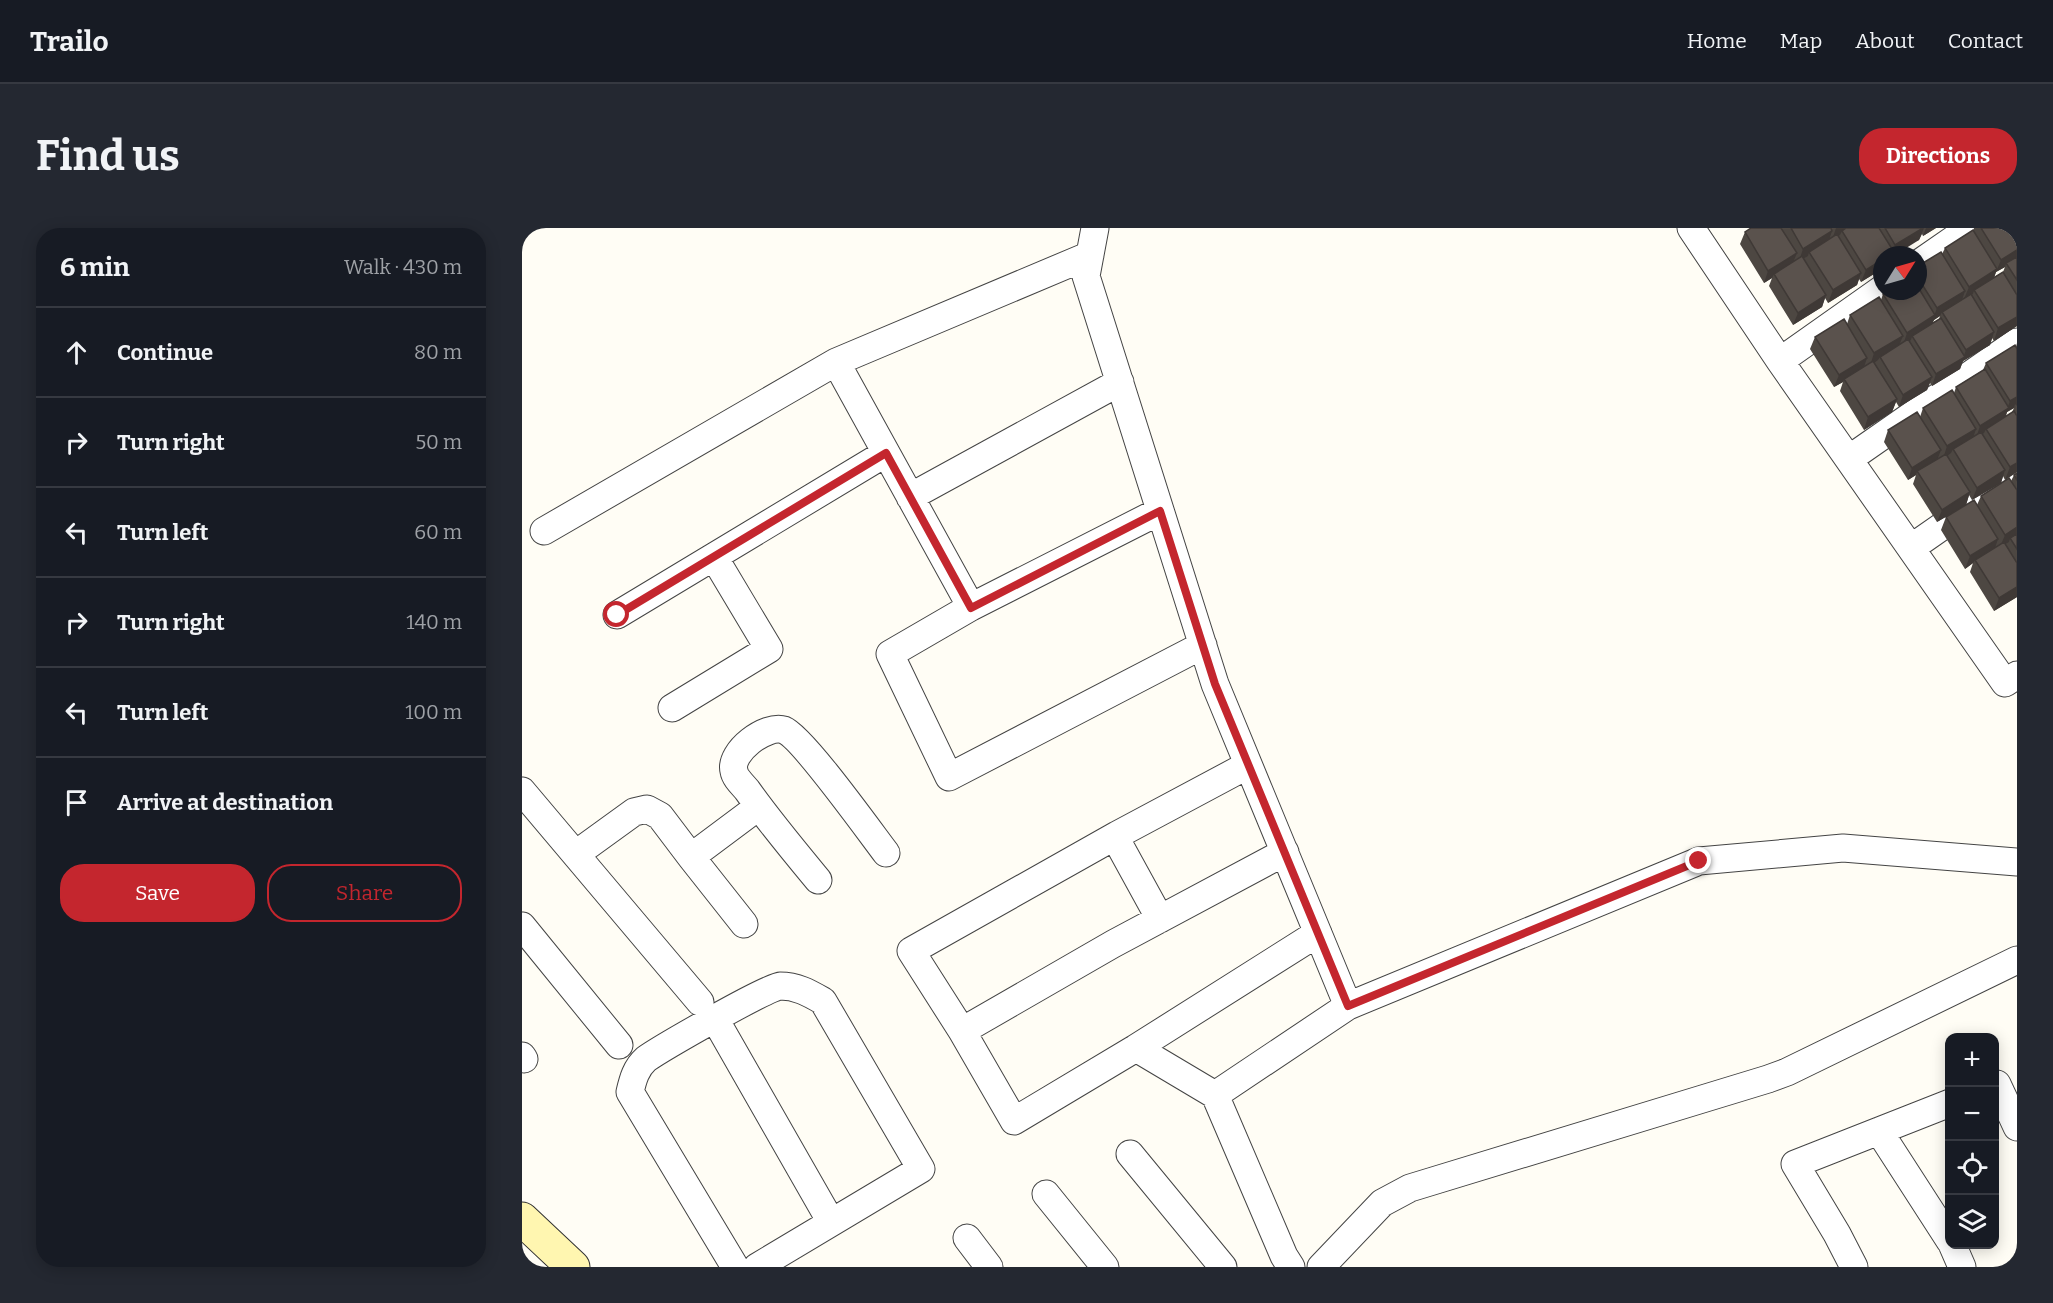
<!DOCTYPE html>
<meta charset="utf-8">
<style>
:root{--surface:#171b24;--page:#242831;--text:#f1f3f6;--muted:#9ea1a6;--line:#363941;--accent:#c4262e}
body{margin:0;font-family:Bitter,serif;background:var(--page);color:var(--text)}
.controls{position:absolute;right:18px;bottom:18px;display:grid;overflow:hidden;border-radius:12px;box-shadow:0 3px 15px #0003}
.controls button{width:54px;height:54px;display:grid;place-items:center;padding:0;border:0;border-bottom:2px solid var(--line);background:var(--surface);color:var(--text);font:30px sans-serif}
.compass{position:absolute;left:1351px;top:18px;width:54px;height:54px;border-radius:50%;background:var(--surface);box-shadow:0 3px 15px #0003;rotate:53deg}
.stop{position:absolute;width:18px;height:18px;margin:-14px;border:4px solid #c4262e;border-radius:50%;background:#fff}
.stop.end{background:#c4262e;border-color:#fff;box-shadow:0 2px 6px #0008}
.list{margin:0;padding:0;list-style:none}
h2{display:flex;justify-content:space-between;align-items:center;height:78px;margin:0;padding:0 24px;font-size:26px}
h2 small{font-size:20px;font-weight:400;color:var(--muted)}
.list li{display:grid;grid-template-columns:39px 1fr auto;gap:18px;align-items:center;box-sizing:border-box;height:90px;padding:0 24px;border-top:2px solid var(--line)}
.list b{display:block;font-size:22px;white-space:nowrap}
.list em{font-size:20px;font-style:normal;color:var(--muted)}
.actions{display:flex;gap:12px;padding:18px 24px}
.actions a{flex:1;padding:14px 0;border:2px solid var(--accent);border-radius:24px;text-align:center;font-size:21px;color:var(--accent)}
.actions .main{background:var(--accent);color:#fff}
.icon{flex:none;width:33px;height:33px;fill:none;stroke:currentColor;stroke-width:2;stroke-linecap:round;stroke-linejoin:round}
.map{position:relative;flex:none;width:1495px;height:1039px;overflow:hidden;border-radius:24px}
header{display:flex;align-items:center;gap:36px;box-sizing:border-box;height:84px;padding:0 30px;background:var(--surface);border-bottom:2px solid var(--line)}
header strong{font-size:28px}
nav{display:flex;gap:33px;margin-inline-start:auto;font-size:21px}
.intro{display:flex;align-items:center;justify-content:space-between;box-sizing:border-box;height:144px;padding:0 36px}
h1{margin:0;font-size:42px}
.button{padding:15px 27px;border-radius:24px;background:var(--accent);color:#fff;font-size:21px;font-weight:700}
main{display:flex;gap:36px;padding:0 36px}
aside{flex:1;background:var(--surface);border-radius:24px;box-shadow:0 3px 15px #0003}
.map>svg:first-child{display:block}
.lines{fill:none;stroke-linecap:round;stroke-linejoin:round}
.street-casing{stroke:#444;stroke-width:29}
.secondary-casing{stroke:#333;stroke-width:35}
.street{stroke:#fff;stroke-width:27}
.secondary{stroke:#fff6b0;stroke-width:33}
.wall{fill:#4d4742;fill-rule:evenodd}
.shaded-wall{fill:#3f3936}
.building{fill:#5a524d;stroke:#3f3936;stroke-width:1.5}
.route{stroke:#c4262e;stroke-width:8}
</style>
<header>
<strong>Trailo</strong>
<nav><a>Home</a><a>Map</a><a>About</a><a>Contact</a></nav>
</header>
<div class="intro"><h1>Find us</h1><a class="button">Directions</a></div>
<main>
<aside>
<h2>6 min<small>Walk · 430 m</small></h2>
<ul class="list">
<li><svg class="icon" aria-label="ahead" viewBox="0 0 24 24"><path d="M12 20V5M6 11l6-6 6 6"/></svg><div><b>Continue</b></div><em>80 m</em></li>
<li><svg class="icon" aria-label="right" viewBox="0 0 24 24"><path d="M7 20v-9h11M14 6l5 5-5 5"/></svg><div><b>Turn right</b></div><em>50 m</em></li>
<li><svg class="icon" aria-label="left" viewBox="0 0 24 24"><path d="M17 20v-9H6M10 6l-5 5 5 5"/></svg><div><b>Turn left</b></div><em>60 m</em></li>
<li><svg class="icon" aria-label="right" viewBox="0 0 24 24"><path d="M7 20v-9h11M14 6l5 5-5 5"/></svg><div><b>Turn right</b></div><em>140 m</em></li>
<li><svg class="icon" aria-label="left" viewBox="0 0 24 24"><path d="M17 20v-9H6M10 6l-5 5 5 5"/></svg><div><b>Turn left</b></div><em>100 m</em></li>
<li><svg class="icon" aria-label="arrive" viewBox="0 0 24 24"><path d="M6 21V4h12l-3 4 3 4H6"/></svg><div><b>Arrive at destination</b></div></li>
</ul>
<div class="actions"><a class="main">Save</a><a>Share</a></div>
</aside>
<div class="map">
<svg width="1495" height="1039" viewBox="0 0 1495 1039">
<rect width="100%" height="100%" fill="#fffdf5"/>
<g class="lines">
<defs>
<path id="street" d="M 573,0 L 564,48 L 693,456 L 826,778 L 693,867 L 762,1028 L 769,1039
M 1169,0 L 1258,133 L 1483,455 L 1495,447
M 568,27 L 314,134 L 449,379 L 638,283
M 1396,36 L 1448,0
M 1258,133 L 1360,61
M 1327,231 L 1495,114
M 388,269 L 598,154
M 22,303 L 314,134
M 1389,320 L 1495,246
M 449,379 L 368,426 L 427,549 L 681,417
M 95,387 L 364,225
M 150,480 L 247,421 L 192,329
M 0,563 L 178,774
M 593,609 L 638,691
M 54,626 L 112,584 L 125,581 L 138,588 L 169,629 L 236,579
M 169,629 L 222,696
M 296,652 C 272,623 247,593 225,562 C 221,557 213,550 212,543 C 207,524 244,496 262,502 C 280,509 348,604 364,625
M 0,698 L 97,817
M 826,778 L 1177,633 L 1321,620 L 1495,634
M 193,791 L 309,994
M 440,803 L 591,716 L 763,624
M 614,820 L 796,705
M 0,828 L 2,831
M 1475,856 L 1495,899
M 693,867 L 614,820 L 492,893 L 440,803 L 389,723 L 595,607 L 726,537
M 1357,903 L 1428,1013
M 608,926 L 701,1039
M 524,966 L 583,1039
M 445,1010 L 467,1039
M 1430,1016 L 1440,1039
M 213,1039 L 108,864 C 111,851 114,840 124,831 C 138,821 247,758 258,758 C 275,758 287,765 301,773 L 399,941 L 235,1039
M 799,1039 L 860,975 L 888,960 L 1246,851 L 1265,844 L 1495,732
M 1332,1039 L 1315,1006 L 1273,936 L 1428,875"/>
<path id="secondary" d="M 0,991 L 51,1039"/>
</defs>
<use href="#street" class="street-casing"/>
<use href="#secondary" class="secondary-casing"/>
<use href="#street" class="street"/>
<use href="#secondary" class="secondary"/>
</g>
<path class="wall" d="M 1229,0 L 1414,0 L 1401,8 L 1400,6 L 1397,12 L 1360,27 L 1360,41 L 1339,54 L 1337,51 L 1335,57 L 1306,75 L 1303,70 L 1300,79 L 1271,97 L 1247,58 L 1250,50 L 1242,55 L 1218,16 L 1223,4 Z
M 1452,0 L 1495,0 L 1495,98 L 1472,113 L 1470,110 L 1468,117 L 1441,133 L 1438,141 L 1410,158 L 1408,155 L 1405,162 L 1377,179 L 1374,174 L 1370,184 L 1342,202 L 1318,163 L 1321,154 L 1312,159 L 1288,121 L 1293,109 L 1325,96 L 1328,87 L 1359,72 L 1361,66 L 1396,63 L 1396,38 L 1420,26 L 1423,20 L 1451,3 ZM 1483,39 L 1481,44 L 1472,49 L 1474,44 ZM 1418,88 L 1417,91 L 1410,95 L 1412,92 Z
M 1495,115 L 1495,244 L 1483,252 L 1481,248 L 1479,255 L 1450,272 L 1447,267 L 1444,277 L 1415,294 L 1391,256 L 1394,247 L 1386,252 L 1362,214 L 1366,202 L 1398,189 L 1401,180 L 1432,165 L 1434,159 L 1461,142 L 1464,135 L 1494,119 ZM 1492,180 L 1490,184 L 1484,188 L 1485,184 Z
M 1495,245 L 1495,369 L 1472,383 L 1448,344 L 1451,335 L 1443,341 L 1419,302 L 1424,289 L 1455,277 L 1459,268 L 1489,253 L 1492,247 Z"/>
<path class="shaded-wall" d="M 1314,0 L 1329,0 L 1320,3 L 1318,7 L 1310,12 Z
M 1402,0 L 1397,12 L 1373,27 L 1367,27 L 1371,25 L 1373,17 Z
M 1404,0 L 1414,0 L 1401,8 Z
M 1310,3 L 1306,15 L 1287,24 L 1286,28 L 1277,33 L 1281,21 Z
M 1495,22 L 1495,32 L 1484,35 L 1483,39 L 1474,44 L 1479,32 Z
M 1275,25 L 1270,37 L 1252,46 L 1250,50 L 1242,55 L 1246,43 Z
M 1360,32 L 1360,41 L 1339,54 L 1344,42 Z
M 1475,41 L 1471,53 L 1452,62 L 1451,66 L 1442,71 L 1447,59 Z
M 1339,45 L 1335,57 L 1306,75 L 1311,62 Z
M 1443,63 L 1439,75 L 1420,84 L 1418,88 L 1412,92 L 1409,99 L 1390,108 L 1389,112 L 1381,117 L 1385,105 L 1412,88 L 1415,80 Z
M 1304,67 L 1300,79 L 1271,97 L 1276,85 Z
M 1495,89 L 1495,98 L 1472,113 L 1476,100 Z
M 1472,104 L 1468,117 L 1441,133 L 1438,141 L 1410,158 L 1414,146 L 1441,130 L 1444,122 Z
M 1381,108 L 1376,120 L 1358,129 L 1356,132 L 1348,138 L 1352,125 Z
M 1345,130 L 1341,142 L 1322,151 L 1321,154 L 1312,159 L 1317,147 Z
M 1410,149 L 1405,162 L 1377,179 L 1381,167 Z
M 1495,169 L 1495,178 L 1493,176 L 1492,180 L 1485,184 L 1482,192 L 1464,201 L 1462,205 L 1454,210 L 1458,198 L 1485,181 L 1488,173 Z
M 1375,171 L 1370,184 L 1342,202 L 1346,189 Z
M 1454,201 L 1450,213 L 1431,221 L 1429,225 L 1421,231 L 1425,218 Z
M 1419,222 L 1414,235 L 1395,243 L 1394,247 L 1386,252 L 1390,240 Z
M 1495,235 L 1495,244 L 1483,252 L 1488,239 Z
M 1483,242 L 1479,255 L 1450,272 L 1455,260 Z
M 1448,264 L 1444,277 L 1415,294 L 1420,282 Z
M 1495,299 L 1495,308 L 1488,310 L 1487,314 L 1478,319 L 1483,307 Z
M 1476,311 L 1472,323 L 1453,332 L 1451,335 L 1443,341 L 1448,328 Z
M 1495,359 L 1495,369 L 1472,383 L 1477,370 Z"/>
<path class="building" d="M 1229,0 L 1259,0 L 1275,25 L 1246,43 L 1223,4 Z
M 1269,0 L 1309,0 L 1310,3 L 1281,21 Z
M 1324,0 L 1357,0 L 1372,24 L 1367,27 L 1360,27 L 1360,32 L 1344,42 L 1320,3 Z
M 1363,0 L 1401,0 L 1373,17 Z
M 1459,0 L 1495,0 L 1495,22 L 1479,32 Z
M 1451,2 L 1475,41 L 1447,59 L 1423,20 Z
M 1315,6 L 1339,45 L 1311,62 L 1287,24 Z
M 1419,24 L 1443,63 L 1415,80 L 1396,50 L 1396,38 Z
M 1280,28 L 1304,67 L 1276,85 L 1252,46 Z
M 1495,29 L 1495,52 L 1484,35 Z
M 1481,44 L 1495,67 L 1495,89 L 1476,100 L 1452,62 Z
M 1396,59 L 1413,87 L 1385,105 L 1361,66 L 1366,63 L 1396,63 Z
M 1449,66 L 1472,104 L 1444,122 L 1420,84 Z
M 1357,69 L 1381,108 L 1352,125 L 1328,87 Z
M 1419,90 L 1443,129 L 1414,146 L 1390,108 Z
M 1322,91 L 1345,130 L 1317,147 L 1293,109 Z
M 1386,111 L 1410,149 L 1381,167 L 1358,129 Z
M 1493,117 L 1495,121 L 1495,169 L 1488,173 L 1464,135 Z
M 1351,133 L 1375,171 L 1346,189 L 1322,151 Z
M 1463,141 L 1487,180 L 1458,198 L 1434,159 Z
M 1430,162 L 1454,201 L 1425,218 L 1401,180 Z
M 1492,183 L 1495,188 L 1495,235 L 1488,239 L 1464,201 Z
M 1395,184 L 1419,222 L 1390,240 L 1366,202 Z
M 1459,204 L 1483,242 L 1455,260 L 1431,221 Z
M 1424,226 L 1448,264 L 1420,282 L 1395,243 Z
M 1495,245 L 1495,252 L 1492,247 Z
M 1487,250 L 1495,262 L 1495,299 L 1483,307 L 1459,268 Z
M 1452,272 L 1476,311 L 1448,328 L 1424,289 Z
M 1495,306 L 1495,321 L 1488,310 Z
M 1482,314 L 1495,335 L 1495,359 L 1477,370 L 1453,332 Z"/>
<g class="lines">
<path class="route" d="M 95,387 L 364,225 L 449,380 L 638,283 L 693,456 L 826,778 L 1177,633"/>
</g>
</svg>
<div class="controls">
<button>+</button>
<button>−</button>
<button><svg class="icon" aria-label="locate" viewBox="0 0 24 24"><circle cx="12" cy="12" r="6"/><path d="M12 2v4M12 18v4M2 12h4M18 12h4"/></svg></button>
<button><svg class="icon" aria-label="layers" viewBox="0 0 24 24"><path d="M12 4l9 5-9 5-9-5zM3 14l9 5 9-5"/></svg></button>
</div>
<svg class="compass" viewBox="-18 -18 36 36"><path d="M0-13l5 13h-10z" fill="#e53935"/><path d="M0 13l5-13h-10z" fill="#9ea1a6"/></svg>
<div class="stop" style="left:95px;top:387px"></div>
<div class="stop end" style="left:1177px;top:633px"></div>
</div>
</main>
